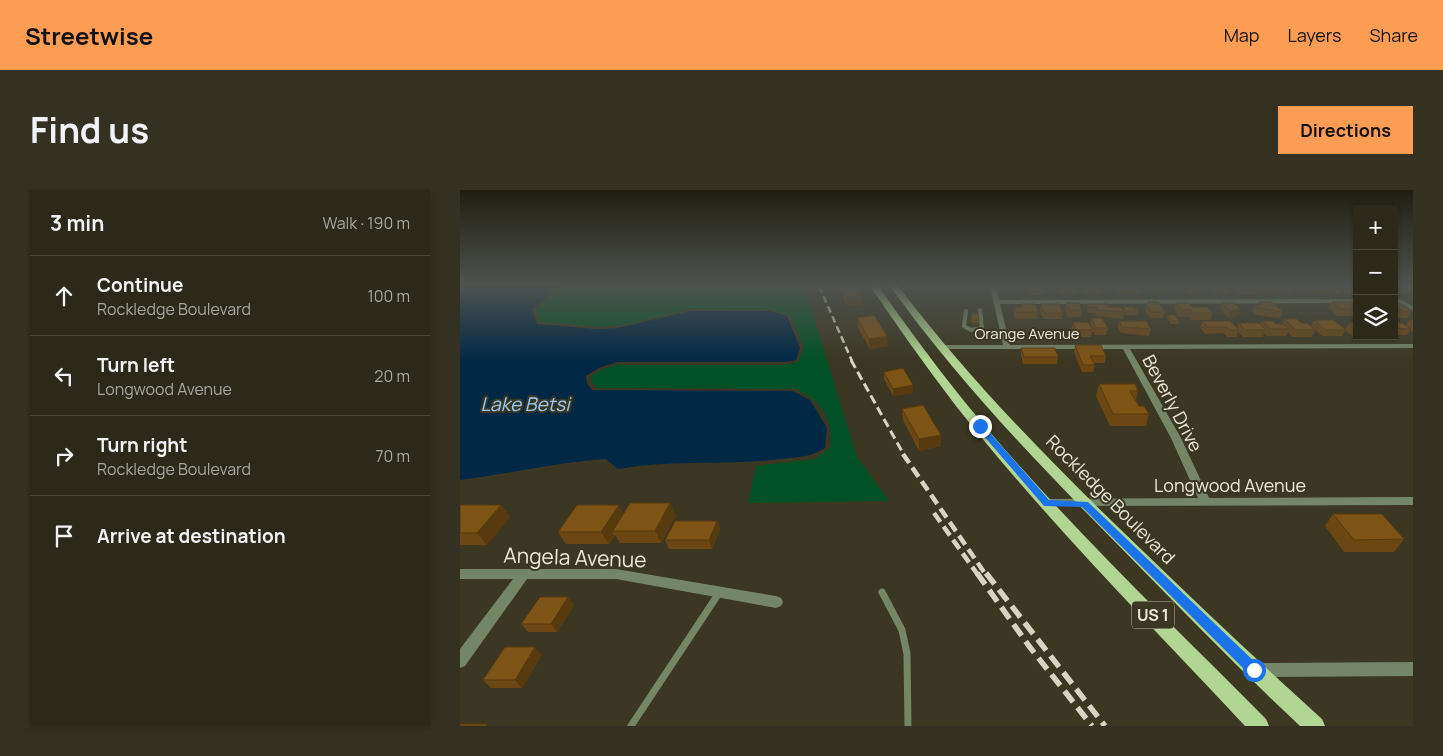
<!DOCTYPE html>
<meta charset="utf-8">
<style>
:root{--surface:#2c291a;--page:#343123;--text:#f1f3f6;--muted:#a6a6a2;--line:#484539;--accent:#fc9d53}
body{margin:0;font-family:Manrope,sans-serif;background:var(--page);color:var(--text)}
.controls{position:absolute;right:15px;top:15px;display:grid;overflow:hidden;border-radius:0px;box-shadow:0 1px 4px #0004}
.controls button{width:45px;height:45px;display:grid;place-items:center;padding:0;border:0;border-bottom:1px solid var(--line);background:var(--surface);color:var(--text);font:25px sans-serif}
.stop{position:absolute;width:15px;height:15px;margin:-11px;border:4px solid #1a73e8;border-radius:50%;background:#fff}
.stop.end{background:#1a73e8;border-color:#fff;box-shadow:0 1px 5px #0008}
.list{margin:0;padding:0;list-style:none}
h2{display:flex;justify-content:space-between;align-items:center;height:65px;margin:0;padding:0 20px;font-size:21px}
h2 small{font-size:16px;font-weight:400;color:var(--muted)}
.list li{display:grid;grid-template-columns:32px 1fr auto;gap:15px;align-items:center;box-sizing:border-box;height:80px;padding:0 20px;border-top:1px solid var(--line)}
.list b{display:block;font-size:19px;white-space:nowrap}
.list p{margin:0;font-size:16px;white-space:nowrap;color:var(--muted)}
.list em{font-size:16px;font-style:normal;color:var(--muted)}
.icon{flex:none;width:28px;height:28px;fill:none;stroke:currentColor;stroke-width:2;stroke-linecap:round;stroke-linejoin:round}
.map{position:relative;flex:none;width:953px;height:536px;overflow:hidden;border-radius:0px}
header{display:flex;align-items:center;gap:30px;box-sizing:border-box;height:70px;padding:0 25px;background:var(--accent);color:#111}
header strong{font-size:24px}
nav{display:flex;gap:28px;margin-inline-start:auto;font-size:18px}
.intro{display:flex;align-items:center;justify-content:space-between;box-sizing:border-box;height:120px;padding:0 30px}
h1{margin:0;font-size:35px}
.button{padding:12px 22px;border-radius:0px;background:var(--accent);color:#111;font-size:18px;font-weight:700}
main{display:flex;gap:30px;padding:0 30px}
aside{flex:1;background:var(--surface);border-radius:0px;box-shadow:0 1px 4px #0004}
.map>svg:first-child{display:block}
.green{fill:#005128}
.water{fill:#012946}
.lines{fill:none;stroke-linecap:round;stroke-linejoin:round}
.lane-far1{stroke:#758666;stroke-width:4}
.lane{stroke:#758666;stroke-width:7}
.street{fill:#758666;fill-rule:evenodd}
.primary{fill:#b1d592;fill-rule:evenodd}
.rail-far3{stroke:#d7d4c6;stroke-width:2.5;stroke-dasharray:7 4;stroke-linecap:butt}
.rail-far2{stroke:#d7d4c6;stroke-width:3;stroke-dasharray:9 4.5;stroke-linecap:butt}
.rail-far1{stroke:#d7d4c6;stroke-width:4.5;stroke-dasharray:11 5.5;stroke-linecap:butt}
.rail{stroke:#d7d4c6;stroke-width:5.5;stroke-dasharray:14 7;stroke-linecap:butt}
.wall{fill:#6c4713}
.shaded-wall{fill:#583a0f}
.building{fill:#7d5316;stroke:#583a0f}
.route{fill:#1a73e8}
.labels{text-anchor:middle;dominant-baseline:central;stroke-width:4;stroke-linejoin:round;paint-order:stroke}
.far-street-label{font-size:15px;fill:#ece9dc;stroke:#3b3722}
.shield{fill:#3b3722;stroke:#b7b4a4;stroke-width:1}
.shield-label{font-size:16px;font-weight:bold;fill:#ece9dc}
.street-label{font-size:18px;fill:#ece9dc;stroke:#3b3722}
.water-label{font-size:19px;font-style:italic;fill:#96cbfb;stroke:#3b3722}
.near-street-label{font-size:21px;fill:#ece9dc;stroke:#3b3722}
</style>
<header>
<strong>Streetwise</strong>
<nav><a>Map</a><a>Layers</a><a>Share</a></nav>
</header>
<div class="intro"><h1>Find us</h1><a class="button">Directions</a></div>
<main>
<aside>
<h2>3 min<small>Walk · 190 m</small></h2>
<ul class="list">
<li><svg class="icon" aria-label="ahead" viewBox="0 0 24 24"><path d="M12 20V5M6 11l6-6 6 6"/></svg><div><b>Continue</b><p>Rockledge Boulevard</p></div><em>100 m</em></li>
<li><svg class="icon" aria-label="left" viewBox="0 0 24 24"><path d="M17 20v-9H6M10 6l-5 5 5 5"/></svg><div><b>Turn left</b><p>Longwood Avenue</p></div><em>20 m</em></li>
<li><svg class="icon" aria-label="right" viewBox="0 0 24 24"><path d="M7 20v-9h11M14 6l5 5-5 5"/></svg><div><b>Turn right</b><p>Rockledge Boulevard</p></div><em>70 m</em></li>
<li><svg class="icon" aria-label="arrive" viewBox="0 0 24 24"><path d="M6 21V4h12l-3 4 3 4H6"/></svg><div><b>Arrive at destination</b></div></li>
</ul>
</aside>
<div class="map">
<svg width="953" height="536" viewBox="0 0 953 536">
<rect width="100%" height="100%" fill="#3b3722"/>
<path class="green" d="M 102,96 L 344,96 L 397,267 L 429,311 L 288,313 L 296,276 L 355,269 L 371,257 C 372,227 363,213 336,199 L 136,198 L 132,192 L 131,186 L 143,179 L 157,175 L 324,175 L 338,172 L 344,157 L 330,125 L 312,120 L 231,119 L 158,136 L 138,137 L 81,132 L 76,119 Z"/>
<path class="water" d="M 0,96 L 99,96 L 72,120 L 77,134 L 136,139 L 157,138 L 230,121 L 311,121 L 327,126 L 340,158 L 336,170 L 325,172 L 158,172 L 141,177 L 126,186 L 127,193 L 132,200 L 333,201 L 350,210 L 367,238 L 365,258 C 351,267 338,267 321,269 C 267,276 212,269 158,279 L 146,269 C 97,272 49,284 0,290 Z"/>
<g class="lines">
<path class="lane-far1" d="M 506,121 L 504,136 L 511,140 L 522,138 L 520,120"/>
<path class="lane" d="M 422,402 L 442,440 L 447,464 L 448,536
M 171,536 L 259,403"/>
<path class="street" d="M 530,96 L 536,96 L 539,110 L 897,109 L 897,113 L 540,114 L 550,155 L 953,154 L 953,158 L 670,159 L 721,248 L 749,308 L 953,307 L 953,315 L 583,316 L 581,313 L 583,310 L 587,309 L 738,308 L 711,248 L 663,159 L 478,159 L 477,157 L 481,155 L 543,155 Z
M 934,106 L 953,116 L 953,121 L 934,111 Z
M 0,379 L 156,379 L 316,406 L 321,408 L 323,412 L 321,416 L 316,418 L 156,389 L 67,389 L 5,476 L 0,478 L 0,459 L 53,389 L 0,389 Z
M 953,472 L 953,486 L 797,487 L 792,485 L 790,480 L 792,475 L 797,473 Z"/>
<path class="primary" d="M 410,96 L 418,96 C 446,135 474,174 504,211 C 596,324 703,425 806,529 L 809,536 L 785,536 C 687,431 585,329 496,216 C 466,177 438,137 410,96 Z
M 430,96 L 438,96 C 512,193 597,279 685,363 C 743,419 802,475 862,529 L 865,536 L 840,536 C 781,481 725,423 668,365 C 584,280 500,194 430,96 Z"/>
<path class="rail-far3" d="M 359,96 L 392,171"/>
<path class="rail-far2" d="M 391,170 L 444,265"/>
<path class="rail-far1" d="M 443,264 L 526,385
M 474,323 L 518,385"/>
<path class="rail" d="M 517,383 L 569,456 L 632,536
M 526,383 L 645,536"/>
</g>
<path class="wall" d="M 380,96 L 397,96 L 401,105 L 402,115 L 387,116 Z
M 568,96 L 583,96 L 584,98 L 583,105 L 570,105 L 568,99 Z
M 597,96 L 617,96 L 618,98 L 617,104 L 599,104 L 596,98 Z
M 621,96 L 641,96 L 643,98 L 642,104 L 625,104 Z
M 657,96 L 682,96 L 683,98 L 681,104 L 659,104 L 656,99 Z
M 690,96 L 716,96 L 717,97 L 715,103 L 695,103 L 690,97 Z
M 724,96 L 738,96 L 740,98 L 738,104 L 729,104 L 724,98 Z
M 748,96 L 770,96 L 771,97 L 769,104 L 755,104 Z
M 777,96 L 831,96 L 833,97 L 830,104 L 815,104 L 812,101 L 811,104 L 798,104 L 796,101 L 795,104 L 781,104 L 776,100 Z
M 841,96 L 890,96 L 897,101 L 895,104 L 887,104 L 882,100 L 880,104 L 848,104 L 840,98 Z
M 934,96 L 953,96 L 953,103 L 941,103 L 934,99 Z
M 688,112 L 705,122 L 703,128 L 690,128 L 685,121 L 686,114 L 688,114 Z
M 799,112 L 823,122 L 820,128 L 795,125 L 792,121 L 794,115 L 798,115 Z
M 872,112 L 897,117 L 897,125 L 896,126 L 878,126 L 869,119 Z
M 606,113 L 622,120 L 621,127 L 608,127 L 605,120 Z
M 716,113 L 753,123 L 750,130 L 731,130 L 729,127 L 719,127 L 714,119 Z
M 762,113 L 780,119 L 778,125 L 768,128 L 760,119 Z
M 934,113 L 952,121 L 948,128 L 939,128 L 934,125 Z
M 562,114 L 578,122 L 577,129 L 555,129 L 554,124 L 555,117 L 561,117 Z
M 581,114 L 603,123 L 602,129 L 583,129 L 580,120 Z
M 628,114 L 663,120 L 663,117 L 678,121 L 677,125 L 665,125 L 664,123 L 663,129 L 637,126 L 635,123 L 628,123 L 627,120 Z
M 511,124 L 519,130 L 519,133 L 511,133 Z
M 708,125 L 719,131 L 718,134 L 711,134 L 707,128 Z
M 397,128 L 428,156 L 410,159 L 398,138 Z
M 631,128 L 648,138 L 646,145 L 635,145 L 630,134 Z
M 824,129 L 841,133 L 851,136 L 854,130 L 886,139 L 889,133 L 897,133 L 897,146 L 892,146 L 885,140 L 882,146 L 863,146 L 855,140 L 852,147 L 833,147 L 828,142 L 826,146 L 807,146 L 804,143 L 803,147 L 783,147 L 778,142 L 777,147 L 767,147 L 764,143 L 745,144 L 740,138 L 742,131 L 777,138 L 779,133 L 800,135 L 802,131 L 816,134 L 822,134 Z
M 949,130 L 953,130 L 953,142 L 950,140 L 947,145 L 934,145 L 934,138 L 946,135 Z
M 659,131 L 691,139 L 689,146 L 661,143 L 658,138 Z
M 613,132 L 633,140 L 631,147 L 615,147 L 612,138 Z
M 615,155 L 646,166 L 645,173 L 633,173 L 635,175 L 633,182 L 622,182 L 614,162 Z
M 561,158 L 598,167 L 597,174 L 563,174 L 561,165 Z
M 424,182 L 453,195 L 453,203 L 433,206 L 424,189 Z
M 639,194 L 678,201 L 676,210 L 679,216 L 689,224 L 686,236 L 650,236 L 636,206 Z
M 442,219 L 481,256 L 459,261 L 443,230 Z
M 0,315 L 41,315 L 50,327 L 27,355 L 0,355 Z
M 873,324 L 944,349 L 934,362 L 884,362 L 865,336 Z
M 216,325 L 201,353 L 160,353 L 155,345 L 149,354 L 106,354 L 98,342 Z
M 260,339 L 252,359 L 209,359 L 205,350 Z
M 108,407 L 114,415 L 97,442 L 68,442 L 61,434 Z
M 82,465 L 62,498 L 31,498 L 23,490 Z"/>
<path class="shaded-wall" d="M 401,105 L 402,115 L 387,116 L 386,107 Z
M 780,119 L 778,125 L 768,128 L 770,121 Z
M 427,146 L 428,156 L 410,159 L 409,149 Z
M 453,195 L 453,203 L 433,206 L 433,199 Z
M 481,245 L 481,256 L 459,261 L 459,249 Z
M 210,313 L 216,325 L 201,353 L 195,341 Z
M 41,315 L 50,327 L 27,355 L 17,343 Z
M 159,315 L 165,327 L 153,341 L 154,345 L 149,354 L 141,342 Z
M 257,331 L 260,339 L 252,359 L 249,350 Z
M 108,407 L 114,415 L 97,442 L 91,434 Z
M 75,457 L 82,465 L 62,498 L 55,490 Z"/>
<path class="building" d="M 382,96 L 397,96 L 401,105 L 386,107 Z
M 570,96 L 583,96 L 584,98 L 571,98 Z
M 599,96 L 617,96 L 618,98 L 600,98 Z
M 625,96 L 641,96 L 643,98 L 626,98 Z
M 660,96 L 682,96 L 683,98 L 661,98 Z
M 696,96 L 716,96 L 717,97 L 696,97 Z
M 729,96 L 738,96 L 740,98 L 731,98 Z
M 756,96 L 770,96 L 771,97 L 758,97 Z
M 777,96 L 791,96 L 796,101 L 782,101 Z
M 799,96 L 812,96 L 813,97 L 801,97 Z
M 816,96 L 831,96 L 833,97 L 818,97 Z
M 849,96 L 881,96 L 883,98 L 851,98 Z
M 881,96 L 890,96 L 897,101 L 888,101 Z
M 943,96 L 953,96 L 953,97 L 945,97 Z
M 688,112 L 698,112 L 705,122 L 691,122 L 686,114 L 690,114 Z
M 799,112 L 812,112 L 823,122 L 798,118 L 794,115 L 802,115 Z
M 872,112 L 891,112 L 897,117 L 897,119 L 881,119 Z
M 606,113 L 619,113 L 622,120 L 609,120 Z
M 716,113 L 729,113 L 732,117 L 747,117 L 753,123 L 733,123 L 731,120 L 722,120 Z
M 762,113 L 774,113 L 780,119 L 770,121 Z
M 934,113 L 940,113 L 952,121 L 943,121 L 937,117 L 934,117 Z
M 562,114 L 575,114 L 578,122 L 556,122 L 555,117 L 562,117 Z
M 581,114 L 599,114 L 603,123 L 584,123 Z
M 628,114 L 647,114 L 649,117 L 661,117 L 664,122 L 638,120 L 637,117 L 629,117 Z
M 663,117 L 674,117 L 678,121 L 666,121 Z
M 511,124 L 518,124 L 519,130 L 512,130 Z
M 414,125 L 427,146 L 409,149 L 397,128 Z
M 708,125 L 715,125 L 719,131 L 712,131 Z
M 631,128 L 642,128 L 648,138 L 636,138 Z
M 824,129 L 837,129 L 841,133 L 847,133 L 855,140 L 836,140 Z
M 854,130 L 873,130 L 886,140 L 866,140 Z
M 659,131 L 686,131 L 691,139 L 662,137 Z
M 742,131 L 770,131 L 779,140 L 770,140 L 766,137 L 747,137 Z
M 802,131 L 813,131 L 816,134 L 823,134 L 829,139 L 810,139 Z
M 613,132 L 628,132 L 633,140 L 616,140 Z
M 934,132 L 942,133 L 951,139 L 934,138 Z
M 779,133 L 799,133 L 806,140 L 785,140 Z
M 889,133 L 897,133 L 897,139 L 896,139 Z
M 615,155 L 641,155 L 646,166 L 630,166 L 635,175 L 623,175 Z
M 561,158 L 595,158 L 598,167 L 564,167 Z
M 443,178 L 453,195 L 433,199 L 424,182 Z
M 639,194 L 675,194 L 678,201 L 670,201 L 679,216 L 684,216 L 689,224 L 653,224 Z
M 463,215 L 481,245 L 459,249 L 442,219 Z
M 170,313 L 210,313 L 195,341 L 153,341 Z
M 0,315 L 41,315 L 17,343 L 0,343 Z
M 117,315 L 159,315 L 141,342 L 98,342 Z
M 873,324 L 922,324 L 944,349 L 894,350 Z
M 215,331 L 257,331 L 249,350 L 205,350 Z
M 80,407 L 108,407 L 91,434 L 61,434 Z
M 45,457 L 75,457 L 55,490 L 23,490 Z
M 0,534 L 27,534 L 26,536 L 0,536 Z"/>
<linearGradient id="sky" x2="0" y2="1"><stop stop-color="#201e13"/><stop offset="0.56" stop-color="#4f534f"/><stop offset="1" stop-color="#4f534f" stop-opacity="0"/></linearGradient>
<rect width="953" height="171" fill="url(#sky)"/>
<path class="route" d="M 517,235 L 523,235 L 589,310 L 628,312 L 799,476 L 800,480 L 799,485 L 790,485 L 622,317 L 584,316 L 517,238 Z"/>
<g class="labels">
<g class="far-street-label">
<text x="567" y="143">Orange Avenue</text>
</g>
<rect class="shield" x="672" y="411.5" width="42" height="27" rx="4"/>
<g class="shield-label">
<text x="693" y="425">US 1</text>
</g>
<g class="street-label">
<text transform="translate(713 213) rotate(62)">Beverly Drive</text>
<text x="770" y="295">Longwood Avenue</text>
<text transform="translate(651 309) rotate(45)">Rockledge Boulevard</text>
</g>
<g class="water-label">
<text x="65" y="214">Lake Betsi</text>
</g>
<g class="near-street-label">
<text transform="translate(115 367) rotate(2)">Angela Avenue</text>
</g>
</g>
</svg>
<div class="controls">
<button>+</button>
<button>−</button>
<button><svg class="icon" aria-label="layers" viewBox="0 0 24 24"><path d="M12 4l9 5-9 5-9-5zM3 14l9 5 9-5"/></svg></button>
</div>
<div class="stop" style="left:794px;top:480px"></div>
<div class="stop end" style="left:520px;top:236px"></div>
</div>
</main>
